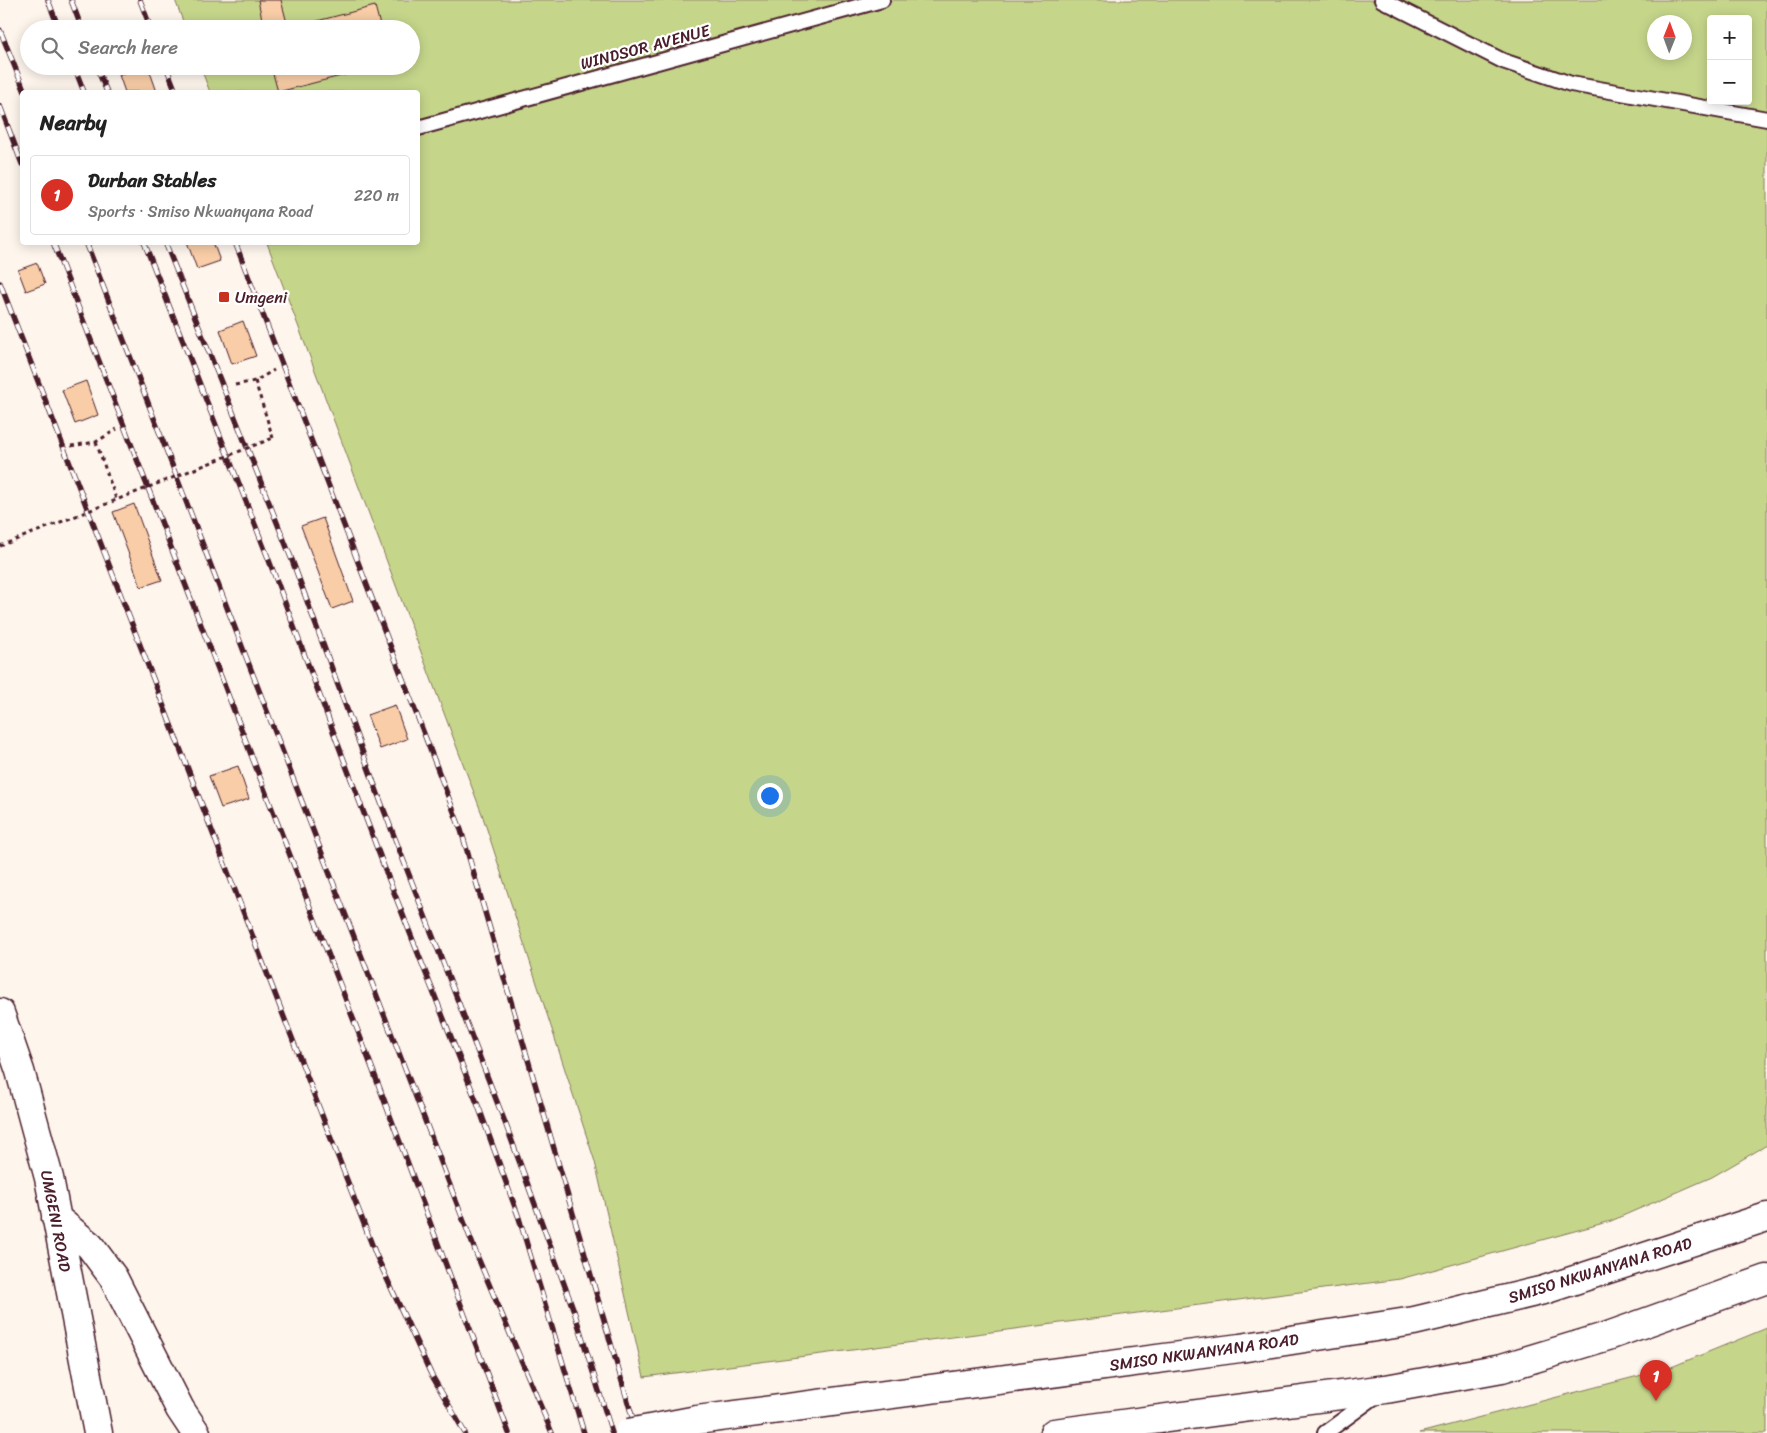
<!DOCTYPE html>
<meta charset="utf-8">
<style>
:root{--surface:#fff;--page:#f2f2f2;--text:#222;--muted:#767676;--line:#e0e0e0;--accent:#d93025}
body{margin:0;font-family:Sriracha,sans-serif;background:var(--page);color:var(--text)}
.controls{position:absolute;right:15px;top:15px;display:grid;overflow:hidden;border-radius:5px;box-shadow:0 2px 12px #0003}
.controls button{width:45px;height:45px;display:grid;place-items:center;padding:0;border:0;border-bottom:1px solid var(--line);background:var(--surface);color:var(--text);font:25px sans-serif}
.compass{position:absolute;left:1647px;top:15px;width:45px;height:45px;border-radius:50%;background:var(--surface);box-shadow:0 2px 12px #0003;rotate:1deg}
.you{position:absolute;left:769px;top:795px;width:18px;height:18px;margin:-12px;border:4px solid #fff;border-radius:50%;background:#1a73e8;box-shadow:0 0 0 8px #1a73e833}
.badge{display:grid;place-items:center;width:32px;height:32px;border-radius:50%;background:var(--accent);color:#fff;font-size:16px;font-weight:700}
.pin{position:absolute;translate:-50% -41px;filter:drop-shadow(0 1px 2px #0008)}
.pin::after{content:'';position:absolute;top:26px;width:18px;height:15px;background:inherit;clip-path:polygon(0 0,100% 0,50% 100%)}
.list{margin:0;padding:0;list-style:none}
h2{display:flex;justify-content:space-between;align-items:center;height:65px;margin:0;padding:0 20px;font-size:21px}
h2 small{font-size:16px;font-weight:400;color:var(--muted)}
.list li{display:grid;grid-template-columns:32px 1fr auto;gap:15px;align-items:center;box-sizing:border-box;height:80px;margin:0 10px 10px;padding:0 10px;border:1px solid var(--line);border-radius:5px}
.list b{display:block;font-size:19px;white-space:nowrap}
.list p{margin:0;font-size:16px;white-space:nowrap;color:var(--muted)}
.list em{font-size:16px;font-style:normal;color:var(--muted)}
.icon{flex:none;width:28px;height:28px;fill:none;stroke:currentColor;stroke-width:2;stroke-linecap:round;stroke-linejoin:round}
.map{position:relative;flex:none;width:1767px;height:1433px;overflow:hidden}
.search{position:absolute;background:var(--surface);box-shadow:0 2px 12px #0003;left:20px;top:20px;width:400px;height:55px;display:flex;align-items:center;gap:12px;box-sizing:border-box;padding:0 18px;border-radius:28px;color:var(--muted);font-size:19px}
.panel{position:absolute;background:var(--surface);box-shadow:0 2px 12px #0003;left:20px;top:90px;width:400px;height:155px;border-radius:5px}
.map>svg:first-child{display:block}
.green{fill:#c5d68b;stroke:#887a5b;fill-rule:evenodd}
.building{fill:#f8cda7;stroke:#4a1f2b}
.lines{fill:none;stroke-linecap:round;stroke-linejoin:round}
.lane-casing{stroke:#4a1f2b;stroke-width:18}
.secondary-casing{stroke:#4a1f2b;stroke-width:31}
.primary-casing{stroke:#4a1f2b;stroke-width:31}
.path{stroke:#4a1f2b;stroke-width:3;stroke-dasharray:4 4;stroke-linecap:butt}
.lane{stroke:#fff;stroke-width:14}
.secondary{stroke:#fff;stroke-width:28}
.primary{stroke:#fff;stroke-width:28}
.rail-casing{stroke:#4a1f2b;stroke-width:5.5}
.rail{stroke:#fff;stroke-width:4;stroke-dasharray:11;stroke-linecap:butt}
.secondary-bridge-casing{stroke:#4a1f2b;stroke-width:31;stroke-linecap:butt}
.path-bridge{stroke:#4a1f2b;stroke-width:3;stroke-dasharray:4 4;stroke-linecap:butt}
.secondary-bridge{stroke:#fff;stroke-width:28}
.poi-dot{fill:#c8321e;stroke:#fff;stroke-width:2}
.labels{text-anchor:middle;dominant-baseline:central;stroke-width:4.5;stroke-linejoin:round;paint-order:stroke}
.street-label{font-size:16px;fill:#4a1f2b;stroke:#fff}
.poi-label{font-size:16px;fill:#4a1f2b;stroke:#fff;text-anchor:start}
</style>
<div class="map">
<svg width="1767" height="1433" viewBox="0 0 1767 1433">
<rect width="100%" height="100%" fill="#fef5ed"/>
<filter id="ink" filterUnits="userSpaceOnUse"><feTurbulence type="fractalNoise" baseFrequency=".02" numOctaves="2"/><feDisplacementMap in="SourceGraphic" scale="10" xChannelSelector="R" yChannelSelector="G"/><feConvolveMatrix kernelMatrix="1 2 1 2 8 2 1 2 1" color-interpolation-filters="sRGB"/></filter>
<g filter="url(#ink)">
<path class="green" d="M 175,0 L 1767,0 L 1767,1145 L 1712,1177 L 1611,1221 L 1400,1279 L 644,1377 L 595,1162 L 482,814 L 267,243 L 418,242 L 418,92 L 210,92 L 200,66 L 411,66 L 411,29 L 186,29 ZM 1711,19 L 1748,19 L 1748,101 L 1711,101 ZM 1654,22 L 1684,22 L 1684,52 L 1654,52 Z
M 1767,1328 L 1767,1433 L 1419,1433 L 1669,1368 Z"/>
<path class="building" d="M 258,0 L 281,0 L 288,27 L 264,29 Z
M 375,6 L 381,29 L 286,29 Z
M 144,66 L 148,66 L 157,92 L 125,92 L 119,75 Z
M 271,66 L 380,66 L 278,92 Z
M 187,242 L 213,242 L 220,261 L 197,269 Z
M 37,263 L 45,284 L 26,291 L 18,270 Z
M 243,321 L 256,356 L 232,364 L 220,330 Z
M 86,381 L 98,415 L 75,424 L 62,390 Z
M 134,504 L 162,580 L 141,587 L 113,512 Z
M 323,518 L 353,601 L 332,609 L 301,526 Z
M 395,705 L 407,739 L 380,749 L 367,715 Z
M 238,766 L 249,799 L 221,808 L 209,776 Z"/>
<g class="lines">
<defs>
<path id="lane" d="M 1382,0 L 1503,61 L 1571,84 L 1767,119
M 418,128 L 882,0
M 1325,1433 L 1377,1395"/>
<path id="secondary" d="M 697,1420 L 1240,1348 L 1414,1321 L 1544,1290 L 1767,1217
M 1054,1433 L 1386,1389 L 1502,1368 L 1608,1336 L 1767,1279"/>
<path id="primary" d="M 0,1013 L 20,1071 L 49,1178 L 98,1433
M 56,1218 L 90,1246 L 113,1277 L 180,1409 L 196,1433"/>
</defs>
<use href="#lane" class="lane-casing"/>
<use href="#secondary" class="secondary-casing"/>
<use href="#primary" class="primary-casing"/>
<path class="path" d="M 255,381 L 273,438
M 235,385 L 255,381 L 274,370
M 96,442 L 116,499
M 71,446 L 96,442 L 117,429"/>
<use href="#lane" class="lane"/>
<use href="#secondary" class="secondary"/>
<use href="#primary" class="primary"/>
<defs>
<path id="rail" d="M 48,0 L 59,29
M 71,0 L 82,29
M 140,0 L 151,29
M 0,30 L 25,92
M 74,66 L 84,92
M 96,66 L 107,92
M 166,66 L 176,92
M 0,106 L 22,164
M 53,242 L 371,1065 L 509,1433
M 86,242 L 478,1258 L 552,1433
M 144,242 L 267,555 L 386,872 L 479,1108 L 519,1218 L 584,1433
M 165,242 L 292,560 L 382,805 L 506,1125 L 574,1311 L 612,1433
M 235,242 L 461,830 L 637,1433
M 0,283 L 376,1255 L 431,1374 L 465,1433"/>
</defs>
<use href="#rail" class="rail-casing"/>
<use href="#rail" class="rail"/>
<defs>
<path id="secondary-bridge" d="M 629,1433 L 697,1420"/>
</defs>
<use href="#secondary-bridge" class="secondary-bridge-casing"/>
<path class="path-bridge" d="M 0,546 L 273,438"/>
<use href="#secondary-bridge" class="secondary-bridge"/>
</g>
</g>
<rect class="poi-dot" x="218" y="291" width="12" height="12" rx="2.5"/>
<g class="labels">
<g class="street-label">
<text transform="translate(645 47) rotate(-15)">WINDSOR AVENUE</text>
<text transform="translate(56 1221) rotate(79)">UMGENI ROAD</text>
<text transform="translate(1600 1270) rotate(-17)">SMISO NKWANYANA ROAD</text>
<text transform="translate(1204 1352) rotate(-8)">SMISO NKWANYANA ROAD</text>
</g>
<g class="poi-label">
<text x="235" y="297">Umgeni</text>
</g>
</g>
</svg>
<div class="controls">
<button>+</button>
<button>−</button>
</div>
<svg class="compass" viewBox="-18 -18 36 36"><path d="M0-13l5 13h-10z" fill="#e53935"/><path d="M0 13l5-13h-10z" fill="#767676"/></svg>
<div class="you"></div>
<div class="pin badge" style="left:1656px;top:1401px">1</div>
<div class="search"><svg class="icon" aria-label="search" viewBox="0 0 24 24"><circle cx="10" cy="10" r="6"/><path d="M15 15l6 6"/></svg>Search here</div>
<section class="panel">
<h2>Nearby<small></small></h2>
<ul class="list">
<li><span class="badge">1</span><div><b>Durban Stables</b><p>Sports · Smiso Nkwanyana Road</p></div><em>220 m</em></li>
</ul>
</section>
</div>
